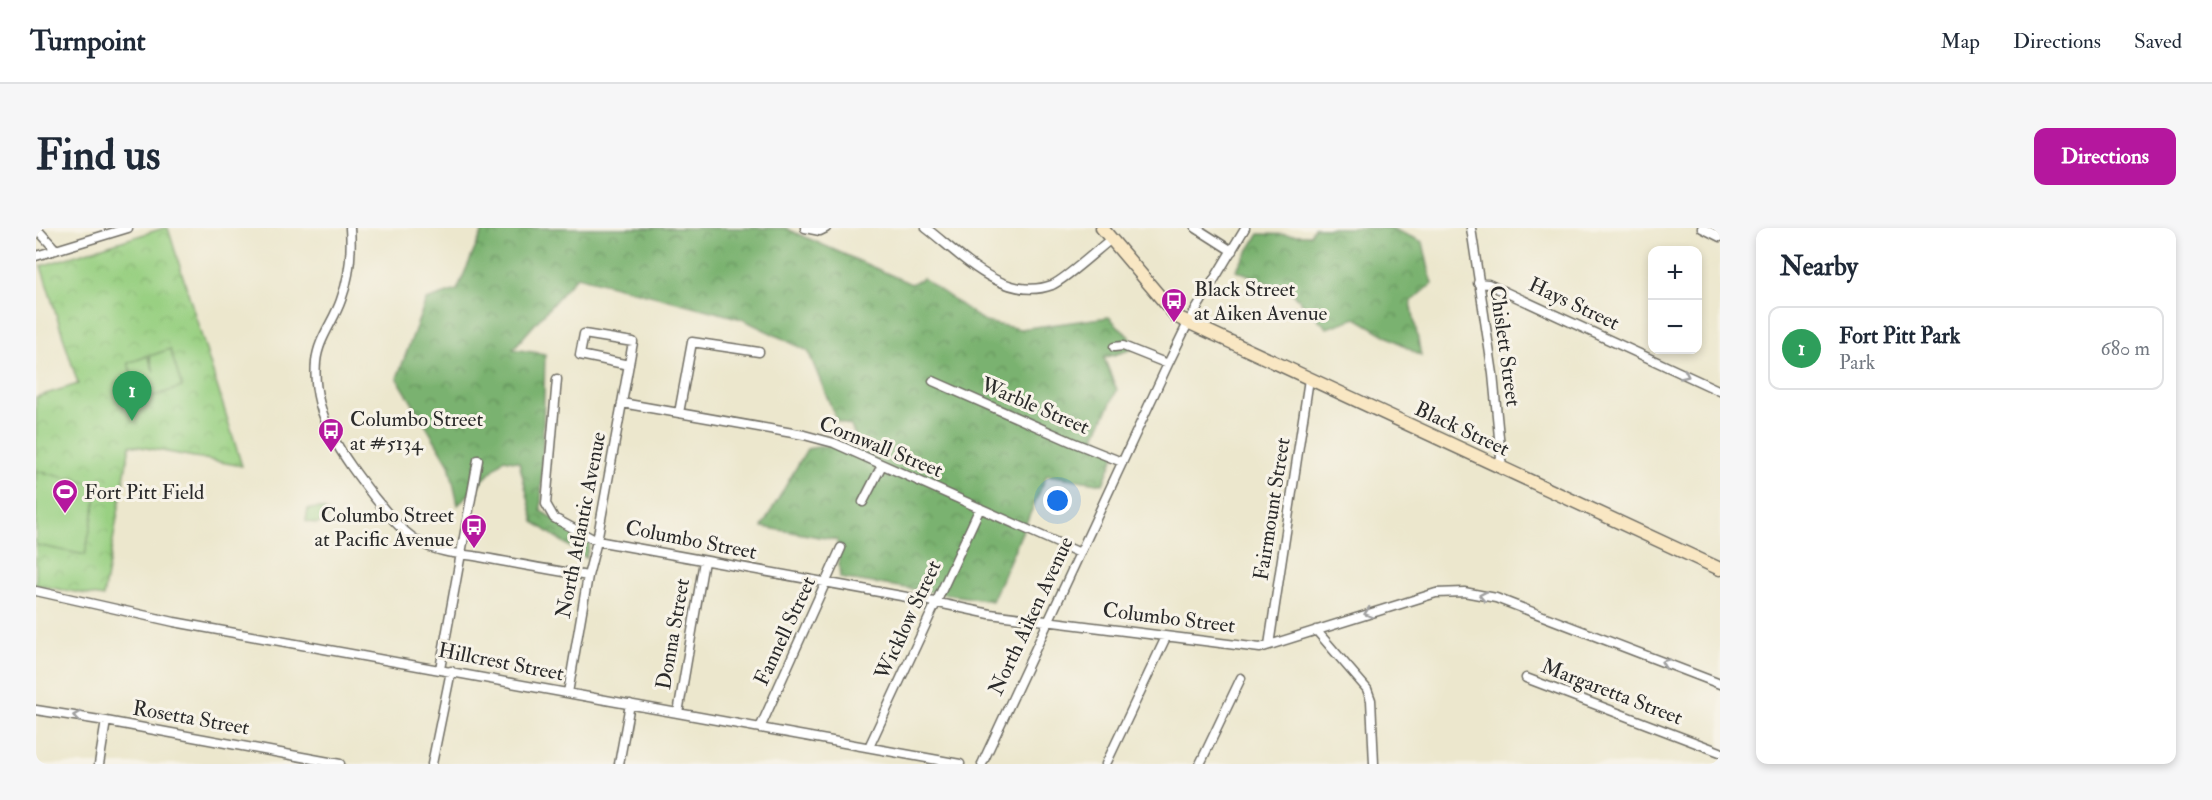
<!DOCTYPE html>
<meta charset="utf-8">
<style>
:root{--surface:#fff;--page:#f6f6f7;--text:#1f2937;--muted:#747a83;--line:#e0e1e3;--accent:#b5179e}
body{margin:0;font-family:"IM FELL Double Pica",serif;background:var(--page);color:var(--text)}
.controls{position:absolute;right:18px;top:18px;display:grid;overflow:hidden;border-radius:12px;box-shadow:0 3px 9px #0003}
.controls button{width:54px;height:54px;display:grid;place-items:center;padding:0;border:0;border-bottom:2px solid var(--line);background:var(--surface);color:var(--text);font:30px sans-serif}
.you{position:absolute;left:1022px;top:273px;width:21px;height:21px;margin:-15px;border:4px solid #fff;border-radius:50%;background:#1a73e8;box-shadow:0 0 0 9px #1a73e833}
.badge{display:grid;place-items:center;width:39px;height:39px;border-radius:50%;background:var(--accent);color:#fff;font-size:20px;font-weight:700}
.pin{position:absolute;translate:-50% -50px;filter:drop-shadow(0 2px 3px #0008)}
.pin::after{content:'';position:absolute;top:32px;width:21px;height:18px;background:inherit;clip-path:polygon(0 0,100% 0,50% 100%)}
.list{margin:0;padding:0;list-style:none}
h2{display:flex;justify-content:space-between;align-items:center;height:78px;margin:0;padding:0 24px;font-size:26px}
h2 small{font-size:20px;font-weight:400;color:var(--muted)}
.list li{display:grid;grid-template-columns:39px 1fr auto;gap:18px;align-items:center;box-sizing:border-box;height:84px;margin:0 12px 12px;padding:0 12px;border:2px solid var(--line);border-radius:12px}
.list b{display:block;font-size:22px;white-space:nowrap}
.list p{margin:0;font-size:20px;white-space:nowrap;color:var(--muted)}
.list em{font-size:20px;font-style:normal;color:var(--muted)}
.map{position:relative;flex:none;width:1684px;height:536px;overflow:hidden;border-radius:12px}
header{display:flex;align-items:center;gap:36px;box-sizing:border-box;height:84px;padding:0 30px;background:var(--surface);border-bottom:2px solid var(--line)}
header strong{font-size:28px}
nav{display:flex;gap:33px;margin-inline-start:auto;font-size:21px}
.intro{display:flex;align-items:center;justify-content:space-between;box-sizing:border-box;height:144px;padding:0 36px}
h1{margin:0;font-size:42px}
.button{padding:15px 27px;border-radius:12px;background:var(--accent);color:#fff;font-size:21px;font-weight:700}
main{display:flex;gap:36px;padding:0 36px}
aside{flex:1;background:var(--surface);border-radius:12px;box-shadow:0 3px 9px #0003}
.map>svg:first-child{display:block}
.forest{fill:url(#forest-crowns);stroke:#526e4e;stroke-width:1.5}
.park{fill:url(#park-crowns);stroke:#627e56;stroke-width:1.5}
.garden{fill:#99d082;stroke:#627e56;stroke-width:1.5}
.lines{fill:none;stroke-linecap:round;stroke-linejoin:round}
.street-casing{stroke:#6f6d64;stroke-width:11}
.secondary-casing{stroke:#6f6d64;stroke-width:15}
.street{stroke:#fff;stroke-width:8}
.secondary{stroke:#f9e7c3;stroke-width:12}
.oneway{stroke:#a0a0a0}
.labels{text-anchor:middle;dominant-baseline:central;stroke-width:6;stroke-linejoin:round;paint-order:stroke}
.poi-label{font-size:21px;fill:#2b2b2b;stroke:#f7f3e8;text-anchor:start}
.street-label{font-size:21px;fill:#2b2b2b;stroke:#f7f3e8}
</style>
<header>
<strong>Turnpoint</strong>
<nav><a>Map</a><a>Directions</a><a>Saved</a></nav>
</header>
<div class="intro"><h1>Find us</h1><a class="button">Directions</a></div>
<main>
<div class="map">
<svg width="1684" height="536" viewBox="0 0 1684 536">
<defs>
<pattern id="forest-crowns" width="20" height="18" patternUnits="userSpaceOnUse" patternTransform="scale(1.5)"><rect width="20" height="18" fill="#7ab270"/><path d="M2 6a3 3 0 1 1 6 0M12 15a3 3 0 1 1 6 0" fill="none" stroke="#64915c"/></pattern>
<pattern id="park-crowns" width="20" height="18" patternUnits="userSpaceOnUse" patternTransform="scale(1.5)"><rect width="20" height="18" fill="#99d082"/><path d="M2 6a3 3 0 1 1 6 0M12 15a3 3 0 1 1 6 0" fill="none" stroke="#84b370"/></pattern>
</defs>
<rect width="100%" height="100%" fill="#f7f3e8"/>
<filter id="ink" filterUnits="userSpaceOnUse"><feTurbulence type="fractalNoise" baseFrequency=".0167" numOctaves="2"/><feDisplacementMap in="SourceGraphic" scale="12" xChannelSelector="R" yChannelSelector="G"/><feConvolveMatrix kernelMatrix="1 2 1 2 8 2 1 2 1" color-interpolation-filters="sRGB"/></filter>
<filter id="wash" filterUnits="userSpaceOnUse"><feTurbulence type="fractalNoise" baseFrequency=".008" numOctaves="4" result="noise"/><feDisplacementMap in="SourceGraphic" scale="24" xChannelSelector="R" yChannelSelector="G"/><feGaussianBlur stdDeviation="1.35" result="paint"/><feColorMatrix in="noise" values="0 0 0 0 0 0 0 0 0 0 0 0 0 0 0 0 0 1.4 0 .05"/><feComposite in="paint" operator="in"/></filter>
<g filter="url(#wash)">
<rect width="100%" height="100%" fill="#ece7cd"/>
<path class="forest" d="M 448,0 L 749,0 L 875,56 L 887,50 L 949,94 L 984,101 L 1073,89 L 1103,119 L 1068,130 L 1081,162 L 1059,208 L 1080,224 L 1067,256 L 1011,247 L 956,373 L 804,350 L 801,312 L 726,299 L 771,221 L 821,212 L 815,198 L 801,193 L 772,123 L 706,91 L 541,48 L 477,121 L 509,126 L 505,283 L 554,314 L 550,330 L 498,294 L 483,234 L 468,231 L 422,277 L 413,236 L 361,150 L 390,72 L 421,62 Z
M 1278,0 L 1355,0 L 1387,14 L 1396,56 L 1375,74 L 1385,128 L 1320,90 L 1291,100 L 1255,64 L 1200,42 L 1223,6 L 1274,7 Z"/>
<path class="park" d="M 128,0 L 132,0 L 206,238 L 94,217 L 67,369 L 0,357 L 0,169 L 42,156 L 5,38 Z
M 283,280 L 289,282 L 295,288 L 281,296 L 270,293 L 272,281 Z"/>
<path class="garden" d="M 134,121 L 146,159 L 105,172 L 92,135 L 112,128 L 118,144 L 114,128 Z
M 0,243 L 63,257 L 49,327 L 0,317 Z"/>
</g>
<g filter="url(#ink)">
<g class="lines">
<defs>
<path id="street" d="M 0,0 L 20,22
M 314,0 C 316,25 314,48 305,72 C 298,93 282,111 280,134 C 275,187 308,230 338,269 C 353,287 366,305 387,316 C 404,325 426,326 444,329 C 480,336 516,342 552,348
M 769,0 L 784,3 L 790,0
M 890,0 C 924,26 968,75 1016,57 C 1030,51 1061,22 1075,11
M 1160,0 L 1196,23
M 1435,0 L 1457,146 L 1466,241
M 1666,0 L 1684,9
M 0,28 L 92,0
M 1442,55 L 1452,56 L 1684,163
M 1078,119 L 1087,118 L 1132,136
M 521,151 L 510,276 L 518,290 L 561,313 L 893,373 L 954,386 L 1224,420 L 1400,365 L 1428,364 L 1460,370 L 1684,456
M 897,153 L 1036,214 L 1086,234
M 586,175 L 768,207 L 798,215 L 1044,325
M 643,185 L 656,114 L 723,124
M 827,274 L 846,237
M 0,363 L 138,394 L 924,536
M 1280,402 L 1331,461 L 1335,472 L 1338,536
M 1233,417 L 1273,151
M 404,441 L 442,232
M 1490,450 L 1684,524
M 532,465 L 552,348 L 561,313 L 597,114 L 548,106 L 544,127 L 593,137
M 0,482 L 70,493 L 304,536
M 642,485 L 668,333
M 724,500 L 805,320
M 833,519 L 944,280
M 63,536 L 70,493
M 396,536 L 415,443
M 583,536 L 594,476
M 946,536 L 1132,136 L 1152,95 L 1209,0
M 1070,536 L 1130,409
M 1164,536 L 1205,450"/>
<path id="secondary" d="M 1066,0 L 1141,89 L 1684,341"/>
</defs>
<use href="#street" class="street-casing"/>
<use href="#secondary" class="secondary-casing"/>
<use href="#street" class="street"/>
<use href="#secondary" class="secondary"/>
</g>
<defs><path id="oneway-chevron" d="M-2-3.5L2.5 0L-2 3.5" fill="none" stroke-width="1.6" stroke-linecap="round" stroke-linejoin="round" transform="scale(1.5)"/></defs>
<g class="oneway">
<use href="#oneway-chevron" transform="translate(1649 147) rotate(25)"/>
<use href="#oneway-chevron" transform="translate(1447 368) rotate(-169)"/>
<use href="#oneway-chevron" transform="translate(1332 385) rotate(162)"/>
<use href="#oneway-chevron" transform="translate(1629 435) rotate(-159)"/>
<use href="#oneway-chevron" transform="translate(41 488) rotate(-171)"/>
</g>
</g>
<defs>
<symbol id="bus-pin" viewBox="-11 -11 22 30"><path d="M0 17L-7.5 6A9.5 9.5 0 1 1 7.5 6Z" fill="#b5179e" stroke="#f7f3e8"/><path d="M-5-6H5V4H4V6H2V4H-2V6H-4V4H-5ZM-3.5-4V0h7V-4ZM-3.5 1.2v1.5H-2V1.2ZM2 1.2v1.5H3.5V1.2Z" fill="#fff"/></symbol>
<symbol id="stadium-pin" viewBox="-11 -11 22 30"><path d="M0 17L-7.5 6A9.5 9.5 0 1 1 7.5 6Z" fill="#b5179e" stroke="#f7f3e8"/><path d="M0-5a6.5 5 0 1 0 0 10a6.5 5 0 1 0 0-10ZM-3.5-1.8h7v3.6h-7Z" fill="#fff"/></symbol>
</defs>
<g fill-rule="evenodd">
<use href="#bus-pin" x="1123" y="58" width="30" height="40"/>
<use href="#bus-pin" x="280" y="188" width="30" height="40"/>
<use href="#stadium-pin" x="14" y="249" width="30" height="40"/>
<use href="#bus-pin" x="423" y="284" width="30" height="40"/>
</g>
<g class="labels">
<g class="poi-label">
<text x="1158" y="61">Black Street<tspan x="1158" dy="24">at Aiken Avenue</tspan></text>
<text x="314" y="191">Columbo Street<tspan x="314" dy="24">at #5134</tspan></text>
<text x="48" y="264">Fort Pitt Field</text>
<text x="418" y="287" text-anchor="end">Columbo Street<tspan x="418" dy="24">at Pacific Avenue</tspan></text>
</g>
<g class="street-label">
<text transform="translate(1538 76) rotate(25)">Hays Street</text>
<text transform="translate(1469 118) rotate(82)">Chislett Street</text>
<text transform="translate(999 178) rotate(23)">Warble Street</text>
<text transform="translate(1426 201) rotate(25)">Black Street</text>
<text transform="translate(845 219) rotate(22)">Cornwall Street</text>
<text transform="translate(1236 281) rotate(-81)">Fairmount Street</text>
<text transform="translate(545 297) rotate(-79)">North Atlantic Avenue</text>
<text transform="translate(655 312) rotate(11)">Columbo Street</text>
<text transform="translate(995 388) rotate(-65)">North Aiken Avenue</text>
<text transform="translate(1133 390) rotate(7)">Columbo Street</text>
<text transform="translate(872 392) rotate(-65)">Wicklow Street</text>
<text transform="translate(749 403) rotate(-65)">Fannell Street</text>
<text transform="translate(637 406) rotate(-80)">Donna Street</text>
<text transform="translate(465 434) rotate(11)">Hillcrest Street</text>
<text transform="translate(1576 464) rotate(21)">Margaretta Street</text>
<text transform="translate(155 490) rotate(10)">Rosetta Street</text>
</g>
</g>
</svg>
<div class="controls">
<button>+</button>
<button>−</button>
</div>
<div class="you"></div>
<div class="pin badge" style="left:96px;top:193px;background:#2e9e5b">1</div>
</div>
<aside>
<h2>Nearby<small></small></h2>
<ul class="list">
<li><span class="badge" style="background:#2e9e5b">1</span><div><b>Fort Pitt Park</b><p>Park</p></div><em>680 m</em></li>
</ul>
</aside>
</main>
